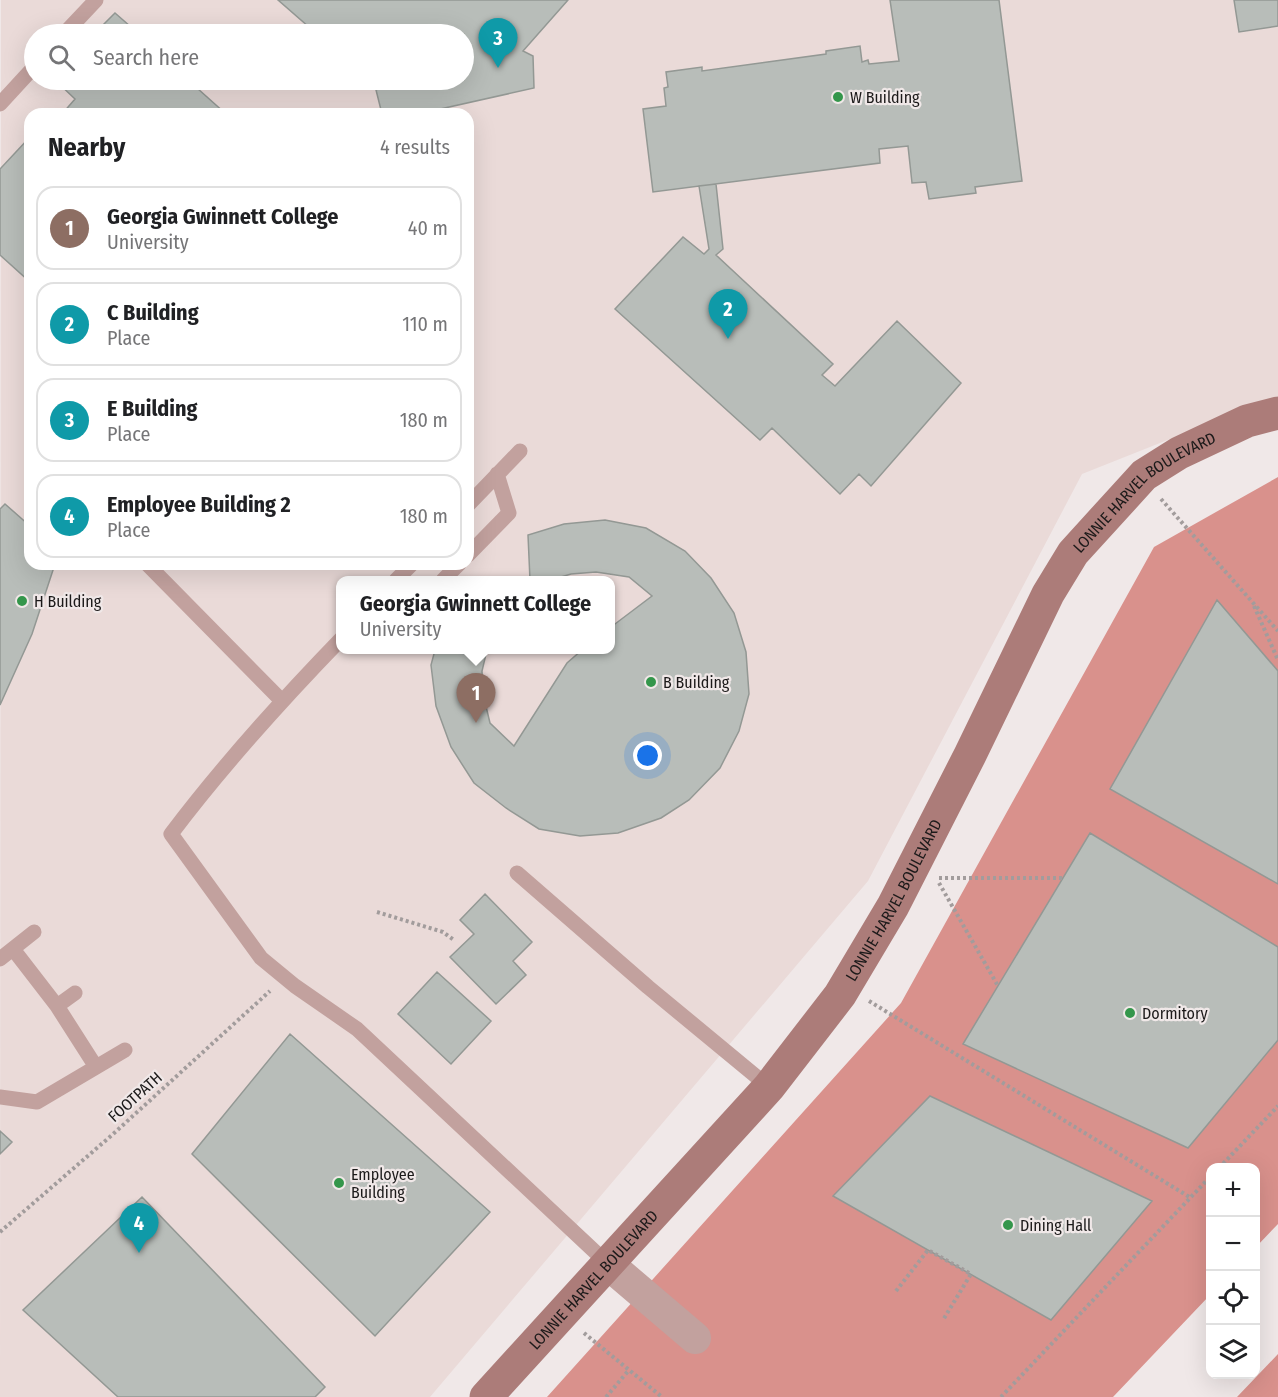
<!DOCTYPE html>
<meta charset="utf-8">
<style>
:root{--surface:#fff;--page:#f2f2f2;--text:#202124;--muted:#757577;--line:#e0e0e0;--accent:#34964b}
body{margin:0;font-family:"Fira Sans Condensed",sans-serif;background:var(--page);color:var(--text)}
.controls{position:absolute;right:18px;bottom:18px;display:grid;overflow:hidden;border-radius:12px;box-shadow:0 6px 24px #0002}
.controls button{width:54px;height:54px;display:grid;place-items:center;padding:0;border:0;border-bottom:2px solid var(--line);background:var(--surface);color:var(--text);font:30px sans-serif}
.you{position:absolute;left:648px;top:756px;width:21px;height:21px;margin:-15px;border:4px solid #fff;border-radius:50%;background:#1a73e8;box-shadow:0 0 0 9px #1a73e833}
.badge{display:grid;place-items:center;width:39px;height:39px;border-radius:50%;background:var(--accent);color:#fff;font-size:20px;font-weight:700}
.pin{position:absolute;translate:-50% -50px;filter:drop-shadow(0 2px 3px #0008)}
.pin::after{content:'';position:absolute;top:32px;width:21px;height:18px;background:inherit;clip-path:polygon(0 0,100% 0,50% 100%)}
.popup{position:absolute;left:336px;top:576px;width:279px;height:78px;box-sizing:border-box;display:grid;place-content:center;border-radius:12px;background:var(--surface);filter:drop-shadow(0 2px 4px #0005);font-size:20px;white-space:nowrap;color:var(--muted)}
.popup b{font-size:22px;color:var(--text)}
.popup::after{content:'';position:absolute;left:50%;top:100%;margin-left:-12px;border:12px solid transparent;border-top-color:var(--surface)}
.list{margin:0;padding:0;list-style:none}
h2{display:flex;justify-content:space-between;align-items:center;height:78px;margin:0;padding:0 24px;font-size:26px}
h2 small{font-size:20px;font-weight:400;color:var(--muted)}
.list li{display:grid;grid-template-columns:39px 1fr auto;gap:18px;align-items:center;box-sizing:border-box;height:84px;margin:0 12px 12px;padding:0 12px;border:2px solid var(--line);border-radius:18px}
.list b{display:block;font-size:22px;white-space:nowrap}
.list p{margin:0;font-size:20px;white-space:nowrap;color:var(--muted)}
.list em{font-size:20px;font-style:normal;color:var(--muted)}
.icon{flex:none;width:33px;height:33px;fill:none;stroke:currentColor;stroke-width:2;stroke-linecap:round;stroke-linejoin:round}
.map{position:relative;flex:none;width:1278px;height:1397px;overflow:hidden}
.search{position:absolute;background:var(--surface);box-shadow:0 6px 24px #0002;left:24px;top:24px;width:450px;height:66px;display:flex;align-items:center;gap:15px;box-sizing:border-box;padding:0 21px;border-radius:33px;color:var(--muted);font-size:22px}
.panel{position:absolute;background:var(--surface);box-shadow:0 6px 24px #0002;left:24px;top:108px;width:450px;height:462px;border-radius:18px}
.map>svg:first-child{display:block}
.built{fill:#eadad8;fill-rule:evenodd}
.forest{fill:#d9918c}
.building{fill:#b8bdb9;stroke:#939894;stroke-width:1.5}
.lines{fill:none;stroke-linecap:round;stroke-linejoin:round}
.path{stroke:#a29c9c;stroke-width:4;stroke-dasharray:3 3;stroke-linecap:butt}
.lane{stroke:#c2a19e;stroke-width:15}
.street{stroke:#c2a19e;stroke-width:32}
.secondary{stroke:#ac7c79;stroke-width:33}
.poi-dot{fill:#34964b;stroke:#f0e8e8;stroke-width:2}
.labels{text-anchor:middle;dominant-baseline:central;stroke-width:4.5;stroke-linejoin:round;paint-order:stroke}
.poi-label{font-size:16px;fill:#1c1a1a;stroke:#f0e8e8;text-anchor:start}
.street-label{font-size:16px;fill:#1c1a1a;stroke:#f0e8e8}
</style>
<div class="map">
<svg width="1278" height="1397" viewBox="0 0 1278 1397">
<rect width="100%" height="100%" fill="#f0e8e8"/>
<path class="built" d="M 1,0 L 1278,0 L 1278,396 L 1082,474 L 868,881 L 430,1397 L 0,1397 ZM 34,34 L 464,34 L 464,80 L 34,80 ZM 30,114 L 468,114 L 468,564 L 30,564 ZM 341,580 L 611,580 L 611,650 L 341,650 Z"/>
<path class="forest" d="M 1278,477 L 1278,1224 L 1256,1247 L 1256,1168 L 1210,1168 L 1210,1295 L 1113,1397 L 547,1397 L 901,1003 L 1154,547 Z
M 1278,1354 L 1278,1397 L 1237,1397 Z"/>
<path class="building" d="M 278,0 L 568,0 L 523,51 L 533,56 L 534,88 L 418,114 L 382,114 L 376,90 L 397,80 L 464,80 L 464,34 L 317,34 Z
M 890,0 L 999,0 L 1022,181 L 975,187 L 976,193 L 929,199 L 926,182 L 912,183 L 908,146 L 879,149 L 880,163 L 653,192 L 643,109 L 666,106 L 664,88 L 668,87 L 666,72 L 702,67 L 702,71 L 826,54 L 826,51 L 860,46 L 862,62 L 868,60 L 869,64 L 899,61 Z
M 1234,0 L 1278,0 L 1278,26 L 1239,32 Z
M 115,13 L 139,34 L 94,34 Z
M 55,80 L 188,80 L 226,114 L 62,114 L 75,99 Z
M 30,137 L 30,282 L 0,255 L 0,169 Z
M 716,184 L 723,249 L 716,255 L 833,364 L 822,375 L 835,386 L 897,321 L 961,383 L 871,486 L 859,474 L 840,494 L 772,428 L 760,440 L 615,309 L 683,237 L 704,254 L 709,249 L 699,186 Z
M 5,504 L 30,526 L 30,564 L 55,564 L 32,634 L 0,705 L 0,509 Z
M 605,520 L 646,528 L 685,551 L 711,578 L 734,613 L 746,652 L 749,694 L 739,731 L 720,768 L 689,800 L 661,818 L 618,833 L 580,836 L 539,829 L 506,808 L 474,783 L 451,747 L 436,706 L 431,665 L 435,650 L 487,650 L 482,671 L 483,694 L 490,723 L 514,746 L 567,663 L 582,650 L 611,650 L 611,627 L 652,596 L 629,577 L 596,572 L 571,574 L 551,580 L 530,580 L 528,535 L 564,524 Z
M 1217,600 L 1278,671 L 1278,884 L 1110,789 Z
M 1090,833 L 1278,947 L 1278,1040 L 1188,1148 L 963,1044 Z
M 485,894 L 532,942 L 513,961 L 526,975 L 496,1004 L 450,957 L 474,934 L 460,920 Z
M 437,972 L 491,1021 L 451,1064 L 398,1014 Z
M 290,1034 L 490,1212 L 375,1336 L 192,1154 Z
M 930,1096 L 1152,1201 L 1051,1320 L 833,1196 Z
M 0,1131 L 12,1142 L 0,1154 Z
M 142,1197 L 325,1387 L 315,1397 L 118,1397 L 23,1310 Z"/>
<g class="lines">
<path class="path" d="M 1161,499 L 1278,631
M 1254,606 L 1278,660
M 939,878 L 1063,878
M 939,883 L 998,986
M 377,912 L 443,932 L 454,940
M 869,1001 L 1191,1198
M 1219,1168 L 1278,1106
M 0,1232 L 112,1135 L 270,991
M 896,1291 L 928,1250 L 971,1274 L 943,1320
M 584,1333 L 662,1397
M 606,1397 L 629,1370
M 1001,1397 L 1210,1177"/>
<path class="lane" d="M 64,34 L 96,0
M 0,104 L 34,67
M 468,505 L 520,451
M 468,555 L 509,513 L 497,474
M 147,564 L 282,701
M 396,580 L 412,564
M 443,580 L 459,564
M 341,639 C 281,701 223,765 171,834 L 261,958 L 295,986 L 357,1029 L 607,1263
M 517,873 L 648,987 L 769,1087
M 13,949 L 57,1006
M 0,959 L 34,932
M 75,993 L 57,1006 L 96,1067
M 0,1097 L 37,1102 L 125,1050"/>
<path class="street" d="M 607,1263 L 695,1338"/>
<path class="secondary" id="s1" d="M 486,1397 L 769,1087 L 840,995 L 893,906 L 970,755 L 1048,594 L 1073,553 L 1144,475 L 1179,453 L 1247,421 L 1278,413"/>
</g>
<g class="poi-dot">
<circle cx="838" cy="97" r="6"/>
<circle cx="22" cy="601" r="6"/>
<circle cx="651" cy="682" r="6"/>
<circle cx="1130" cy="1013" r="6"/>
<circle cx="339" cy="1183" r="6"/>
<circle cx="1008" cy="1225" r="6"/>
</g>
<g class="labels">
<g class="poi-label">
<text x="850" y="97">W Building</text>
<text x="34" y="601">H Building</text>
<text x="663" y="682">B Building</text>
<text x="1142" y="1013">Dormitory</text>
<text x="351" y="1174">Employee<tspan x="351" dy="18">Building</tspan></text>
<text x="1020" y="1225">Dining Hall</text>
</g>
<g class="street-label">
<text stroke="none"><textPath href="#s1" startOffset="1131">LONNIE HARVEL BOULEVARD</textPath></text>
<text stroke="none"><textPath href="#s1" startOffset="645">LONNIE HARVEL BOULEVARD</textPath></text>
<text transform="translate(135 1097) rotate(-42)">FOOTPATH</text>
<text stroke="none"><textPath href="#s1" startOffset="159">LONNIE HARVEL BOULEVARD</textPath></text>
</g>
</g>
</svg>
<div class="controls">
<button>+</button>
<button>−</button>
<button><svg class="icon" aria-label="locate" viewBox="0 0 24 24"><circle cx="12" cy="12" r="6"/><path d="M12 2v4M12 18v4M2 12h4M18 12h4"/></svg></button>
<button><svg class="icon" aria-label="layers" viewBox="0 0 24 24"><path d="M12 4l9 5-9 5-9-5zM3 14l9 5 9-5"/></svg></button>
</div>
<div class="you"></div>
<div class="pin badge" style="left:476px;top:723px;background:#8d6e63">1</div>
<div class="popup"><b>Georgia Gwinnett College</b>University</div>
<div class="pin badge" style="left:728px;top:339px;background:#0f9aa8">2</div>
<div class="pin badge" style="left:498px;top:68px;background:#0f9aa8">3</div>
<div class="pin badge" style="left:139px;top:1253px;background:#0f9aa8">4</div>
<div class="search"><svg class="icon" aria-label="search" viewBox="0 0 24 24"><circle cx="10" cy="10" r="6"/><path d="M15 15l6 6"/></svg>Search here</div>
<section class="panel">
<h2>Nearby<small>4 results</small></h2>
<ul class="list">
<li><span class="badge" style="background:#8d6e63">1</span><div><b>Georgia Gwinnett College</b><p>University</p></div><em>40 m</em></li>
<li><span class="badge" style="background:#0f9aa8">2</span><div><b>C Building</b><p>Place</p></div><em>110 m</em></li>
<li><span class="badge" style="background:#0f9aa8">3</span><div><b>E Building</b><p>Place</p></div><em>180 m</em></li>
<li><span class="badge" style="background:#0f9aa8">4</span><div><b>Employee Building 2</b><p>Place</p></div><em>180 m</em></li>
</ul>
</section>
</div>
